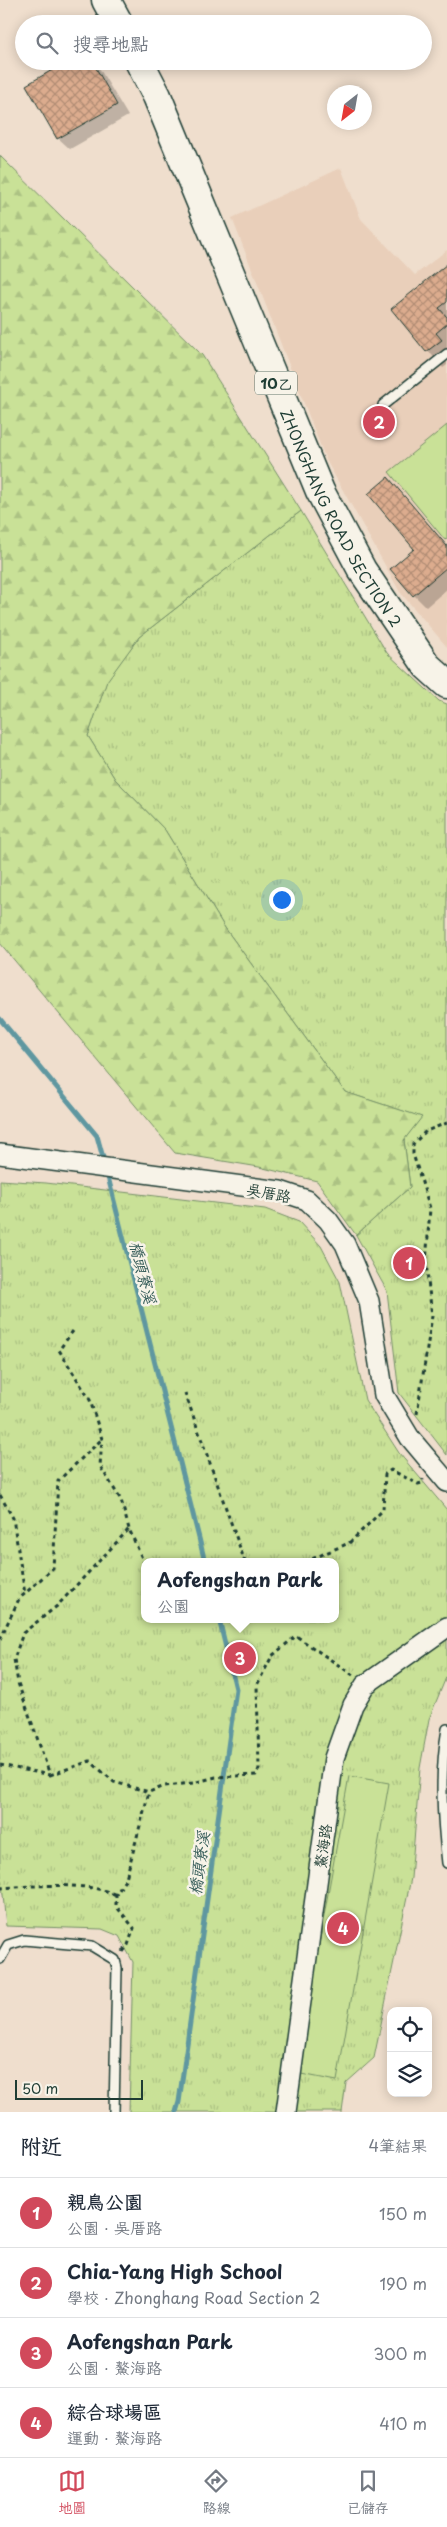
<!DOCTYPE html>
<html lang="zh-TW">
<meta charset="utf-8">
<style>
:root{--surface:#fff;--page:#f2f2f3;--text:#1f2937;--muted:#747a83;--line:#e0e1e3;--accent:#d1495b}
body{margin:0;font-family:"Playpen Sans","LXGW WenKai TC",sans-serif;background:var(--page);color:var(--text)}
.controls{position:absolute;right:15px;bottom:15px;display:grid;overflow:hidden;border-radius:10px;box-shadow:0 2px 12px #0003}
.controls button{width:45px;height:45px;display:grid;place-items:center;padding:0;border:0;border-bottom:1px solid var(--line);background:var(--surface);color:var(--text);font:25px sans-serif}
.compass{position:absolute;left:327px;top:85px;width:45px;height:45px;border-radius:50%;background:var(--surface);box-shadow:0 2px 12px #0003;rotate:211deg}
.scale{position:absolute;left:15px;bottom:12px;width:128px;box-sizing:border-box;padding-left:5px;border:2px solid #1f3d34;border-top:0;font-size:14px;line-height:18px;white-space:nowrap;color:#1f3d34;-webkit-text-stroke:4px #f7f3e8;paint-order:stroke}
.you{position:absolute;left:281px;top:899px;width:18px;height:18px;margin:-12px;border:4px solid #fff;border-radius:50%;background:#1a73e8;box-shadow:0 0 0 8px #1a73e833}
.badge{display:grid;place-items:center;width:32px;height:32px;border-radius:50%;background:var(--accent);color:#fff;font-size:16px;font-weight:700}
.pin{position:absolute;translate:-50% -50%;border:2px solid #fff;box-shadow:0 1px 5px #0006}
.popup{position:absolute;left:141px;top:1558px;width:198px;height:65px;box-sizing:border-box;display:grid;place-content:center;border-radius:10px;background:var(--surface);filter:drop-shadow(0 1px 4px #0005);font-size:16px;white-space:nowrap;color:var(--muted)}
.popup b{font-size:19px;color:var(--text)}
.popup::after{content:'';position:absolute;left:50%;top:100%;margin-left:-10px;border:10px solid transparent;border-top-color:var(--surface)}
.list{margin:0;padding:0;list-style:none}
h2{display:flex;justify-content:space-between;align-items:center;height:65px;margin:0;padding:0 20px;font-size:21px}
h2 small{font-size:16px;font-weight:400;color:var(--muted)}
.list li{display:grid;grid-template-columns:32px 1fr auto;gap:15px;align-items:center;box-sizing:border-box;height:70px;padding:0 20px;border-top:1px solid var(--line)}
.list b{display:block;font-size:19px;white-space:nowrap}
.list p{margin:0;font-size:16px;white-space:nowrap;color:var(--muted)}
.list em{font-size:16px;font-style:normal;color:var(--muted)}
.icon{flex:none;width:28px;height:28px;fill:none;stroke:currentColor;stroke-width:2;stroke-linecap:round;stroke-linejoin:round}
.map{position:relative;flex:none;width:447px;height:2112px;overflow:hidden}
.search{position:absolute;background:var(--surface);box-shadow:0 2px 12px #0003;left:15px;right:15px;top:15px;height:55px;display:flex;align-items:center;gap:12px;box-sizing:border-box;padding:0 18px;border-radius:28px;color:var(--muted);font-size:19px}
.sheet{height:345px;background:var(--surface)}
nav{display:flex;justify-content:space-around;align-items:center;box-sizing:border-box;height:70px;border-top:1px solid var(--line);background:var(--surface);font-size:14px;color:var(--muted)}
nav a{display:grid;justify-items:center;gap:2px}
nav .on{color:var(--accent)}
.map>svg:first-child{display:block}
.built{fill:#e9cfba}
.grass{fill:url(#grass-tufts);stroke:#748f66;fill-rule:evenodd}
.forest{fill:url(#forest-firs);stroke:#748f66}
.pitch{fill:#c9e197;stroke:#748f66}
.shadow{fill:#0003}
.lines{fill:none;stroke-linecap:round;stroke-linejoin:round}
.stream{stroke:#5e97a0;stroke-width:5}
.building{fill:url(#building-cross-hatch);stroke:#1f3d34}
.service-casing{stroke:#1f3d34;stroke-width:12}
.minor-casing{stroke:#1f3d34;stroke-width:22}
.primary-casing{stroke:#1f3d34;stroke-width:31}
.path{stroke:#1f3d34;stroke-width:3;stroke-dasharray:4 4;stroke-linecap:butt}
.service{stroke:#f7f3e8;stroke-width:9}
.minor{stroke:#f7f3e8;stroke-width:19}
.primary{stroke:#f7f3e8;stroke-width:28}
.labels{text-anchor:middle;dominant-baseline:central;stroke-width:5;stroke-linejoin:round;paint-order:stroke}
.shield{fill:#f7f3e8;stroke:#60746a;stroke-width:1}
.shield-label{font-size:14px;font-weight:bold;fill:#1f3d34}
.street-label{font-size:15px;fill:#1f3d34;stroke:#f7f3e8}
.water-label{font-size:16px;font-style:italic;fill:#345b58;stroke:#f7f3e8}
</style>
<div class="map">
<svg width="447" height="2112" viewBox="0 0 447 2112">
<defs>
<pattern id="grass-tufts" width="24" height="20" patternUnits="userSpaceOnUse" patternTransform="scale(1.25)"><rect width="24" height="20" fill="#c9e197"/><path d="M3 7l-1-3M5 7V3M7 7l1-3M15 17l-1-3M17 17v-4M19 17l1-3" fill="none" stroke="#acc283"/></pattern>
<pattern id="forest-firs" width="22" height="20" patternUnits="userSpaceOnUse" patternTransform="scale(1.25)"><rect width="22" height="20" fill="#c9e197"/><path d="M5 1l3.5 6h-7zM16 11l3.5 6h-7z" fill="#acc283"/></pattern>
<pattern id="building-cross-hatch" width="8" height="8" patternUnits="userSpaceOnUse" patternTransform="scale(1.25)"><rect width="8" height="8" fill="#dcac8e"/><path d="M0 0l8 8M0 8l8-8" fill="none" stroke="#b28d75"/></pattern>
</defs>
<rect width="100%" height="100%" fill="#efdecd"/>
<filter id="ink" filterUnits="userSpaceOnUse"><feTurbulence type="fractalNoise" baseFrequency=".02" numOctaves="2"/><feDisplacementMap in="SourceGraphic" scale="10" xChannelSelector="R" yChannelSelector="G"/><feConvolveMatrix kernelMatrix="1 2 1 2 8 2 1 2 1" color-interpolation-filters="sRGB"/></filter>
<g filter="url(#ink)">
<path class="built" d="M 341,168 L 361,219 L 415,275 L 447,250 L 447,647 L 400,592 L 326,460 L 232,218 Z"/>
<path class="grass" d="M 301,511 L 387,653 L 439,701 L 447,704 L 447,1455 L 399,1393 L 387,1291 L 356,1235 L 410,1187 L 404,1140 L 421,1117 L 345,1092 L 225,928 L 165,830 L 115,779 L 88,736 L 107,680 L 139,637 Z
M 0,1180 L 46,1183 L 265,1209 L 299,1222 L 321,1246 L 340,1282 L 365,1400 L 399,1453 L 447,1510 L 447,1675 L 429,1719 L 420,1768 L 411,1878 L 374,2058 L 346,2083 L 342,2112 L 129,2112 L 133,1962 L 119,1936 L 102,1929 L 6,1926 L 0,1863 ZM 145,1562 L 335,1562 L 335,1619 L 145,1619 Z"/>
<path class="forest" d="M 0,156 L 202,355 L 301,511 L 139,637 L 107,681 L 88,736 L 115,779 L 165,830 L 225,928 L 345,1092 L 422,1117 L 404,1140 L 410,1187 L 356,1235 L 317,1181 L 259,1167 L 175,1153 L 0,943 Z"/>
<path class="pitch" d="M 447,425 L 447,538 L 445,540 L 389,472 Z
M 349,1776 L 389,1783 L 337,2081 L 296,2073 Z"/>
<path class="shadow" d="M 70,61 L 95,61 L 128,116 L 70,149 L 58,138 Z
M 447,265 L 447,365 L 443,368 L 393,309 Z
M 388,479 L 447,546 L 447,589 L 426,607 L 414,595 L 416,549 Z"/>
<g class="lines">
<path class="stream" d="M 0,1019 L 97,1136 L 105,1165
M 107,1173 L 205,1562
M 176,2112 L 179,2102 L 236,1689 L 219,1619"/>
</g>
<path class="building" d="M 68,61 L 92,61 L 117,105 L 57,139 L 26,85 Z
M 447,264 L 447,302 L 439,308 L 447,317 L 447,324 L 436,333 L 442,340 L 426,352 L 391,309 Z
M 388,477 L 447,546 L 447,567 L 413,596 L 390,569 L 414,549 L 368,494 Z"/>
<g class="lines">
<defs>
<path id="service" d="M 383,405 L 447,354
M 447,1729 C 439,1773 442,1819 447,1863
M 0,1959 L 8,1945 L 24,1940 L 92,1946 L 115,1960 L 117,1968 L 114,2112"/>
<path id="minor" d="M 0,1154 L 280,1191 L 307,1200 L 328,1220 L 345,1244 L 369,1301 L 384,1395 L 410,1438 L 447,1482
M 286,2112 L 334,1758 L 353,1705 L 365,1685 L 447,1627"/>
<g id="primary">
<path d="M 106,0 L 119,24"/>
<path id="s1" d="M 139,61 L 157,96 L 320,491 L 362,570 L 427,666 L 447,684"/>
</g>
</defs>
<use href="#service" class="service-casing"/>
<use href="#minor" class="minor-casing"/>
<use href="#primary" class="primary-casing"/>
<path class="path" d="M 73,1331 L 59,1350 L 90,1400 L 102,1439 L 100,1466 L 121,1500 L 129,1529
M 185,1393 L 245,1562
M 417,1414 L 432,1316 L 426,1263 L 430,1208 L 413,1154 L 413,1144 L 426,1131 L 447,1123
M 0,1495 L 13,1518 L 25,1594
M 297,1562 L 307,1561 L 349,1543 L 383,1510 L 385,1474 L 391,1470 L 418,1484 L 422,1483 L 423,1479
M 0,1639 L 19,1599 L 53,1568 L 58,1481 L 102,1439
M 0,1765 L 50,1775 L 18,1683 L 14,1659 L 23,1633 L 57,1606 L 129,1529 L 145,1565
M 50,1775 L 90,1761 L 114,1782 L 149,1792
M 0,1888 C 32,1886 88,1881 116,1895
M 123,1952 L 128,1945 L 134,1928 L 116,1906 L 116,1895 L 126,1878 L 149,1792 L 165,1786 L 193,1783 L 216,1777 L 256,1775 L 259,1769 L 257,1685 L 272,1656 L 296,1636 L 353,1675"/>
<use href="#service" class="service"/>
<use href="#minor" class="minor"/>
<use href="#primary" class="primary"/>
</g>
</g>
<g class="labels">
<rect class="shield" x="255" y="371.5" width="42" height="23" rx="4"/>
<g class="shield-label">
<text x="276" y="383">10乙</text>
</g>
<g class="street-label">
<text stroke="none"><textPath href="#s1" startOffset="500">ZHONGHANG ROAD SECTION 2</textPath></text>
<text transform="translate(269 1192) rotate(11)">吳厝路</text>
<text transform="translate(322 1846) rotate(-82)">鰲海路</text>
</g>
<g class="water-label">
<text transform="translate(144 1272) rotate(76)">橋頭寮溪</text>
<text transform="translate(198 1863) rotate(-82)">橋頭寮溪</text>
</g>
</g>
</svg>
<div class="controls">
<button><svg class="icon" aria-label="locate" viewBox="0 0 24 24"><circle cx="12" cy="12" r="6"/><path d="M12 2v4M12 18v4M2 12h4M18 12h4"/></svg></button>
<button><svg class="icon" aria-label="layers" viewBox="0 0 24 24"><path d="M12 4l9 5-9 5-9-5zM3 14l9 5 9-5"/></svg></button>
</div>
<svg class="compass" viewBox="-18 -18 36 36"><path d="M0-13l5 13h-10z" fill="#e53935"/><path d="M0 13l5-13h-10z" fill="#747a83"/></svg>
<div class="scale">50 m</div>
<div class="you"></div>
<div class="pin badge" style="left:409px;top:1263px">1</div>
<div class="pin badge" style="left:379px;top:422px">2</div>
<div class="pin badge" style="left:240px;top:1658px">3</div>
<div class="popup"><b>Aofengshan Park</b>公園</div>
<div class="pin badge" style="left:343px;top:1928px">4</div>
<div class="search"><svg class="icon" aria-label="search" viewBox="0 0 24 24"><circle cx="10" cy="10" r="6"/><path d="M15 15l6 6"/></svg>搜尋地點</div>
</div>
<section class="sheet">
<h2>附近<small>4筆結果</small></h2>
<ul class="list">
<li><span class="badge">1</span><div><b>親鳥公園</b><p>公園 · 吳厝路</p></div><em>150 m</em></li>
<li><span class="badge">2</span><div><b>Chia-Yang High School</b><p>學校 · Zhonghang Road Section 2</p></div><em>190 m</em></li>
<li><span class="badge">3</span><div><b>Aofengshan Park</b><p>公園 · 鰲海路</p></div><em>300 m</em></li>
<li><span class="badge">4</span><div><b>綜合球場區</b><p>運動 · 鰲海路</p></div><em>410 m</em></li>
</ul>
</section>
<nav>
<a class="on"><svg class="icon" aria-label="map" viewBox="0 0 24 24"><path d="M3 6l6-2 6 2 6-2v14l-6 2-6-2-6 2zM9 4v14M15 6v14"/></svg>地圖</a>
<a><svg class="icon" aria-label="directions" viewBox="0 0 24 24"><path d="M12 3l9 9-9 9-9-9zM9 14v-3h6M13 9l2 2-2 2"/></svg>路線</a>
<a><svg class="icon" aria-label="saved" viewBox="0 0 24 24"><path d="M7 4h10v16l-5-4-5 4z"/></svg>已儲存</a>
</nav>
